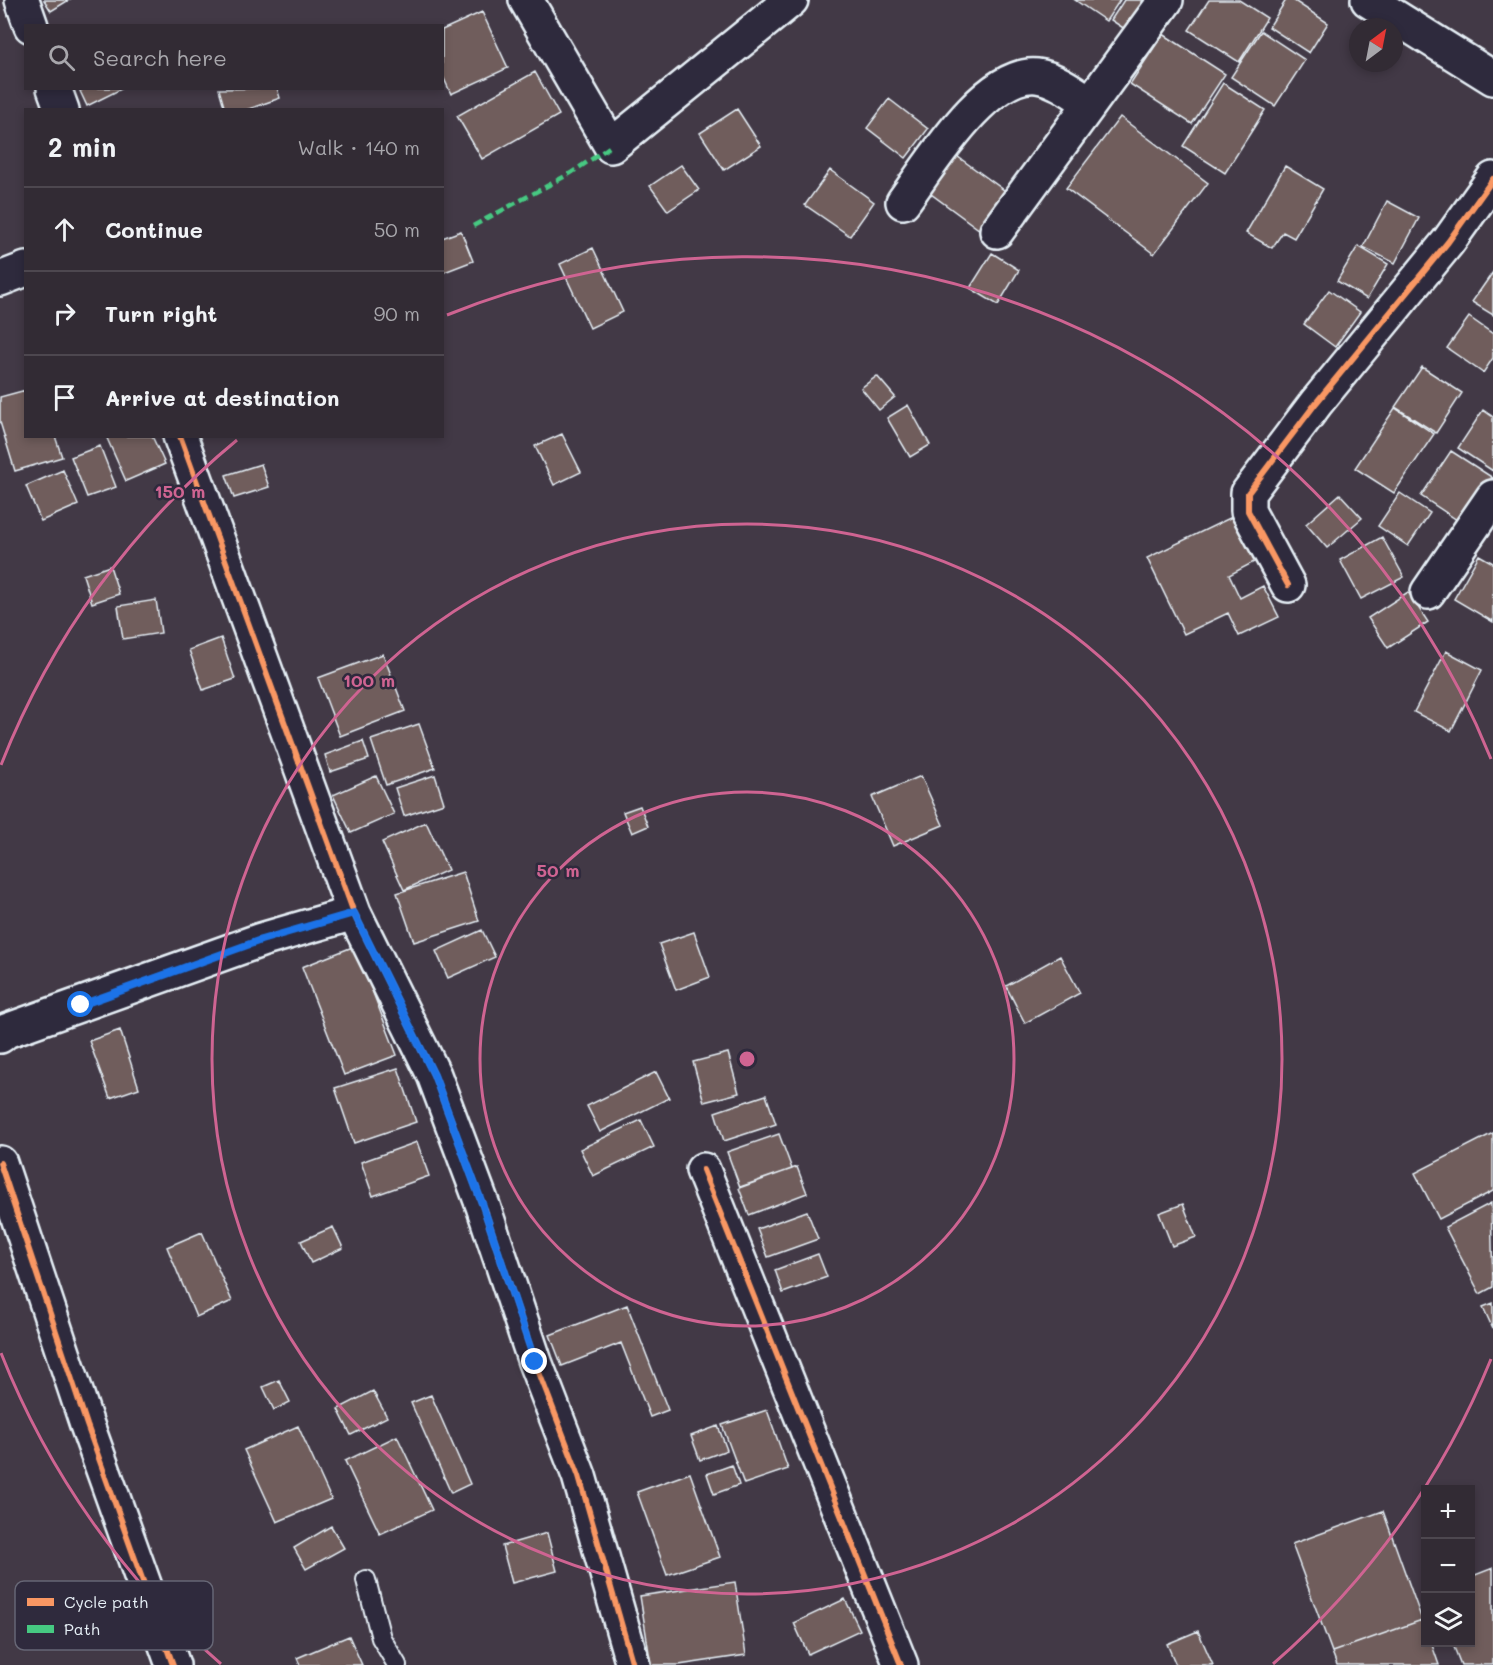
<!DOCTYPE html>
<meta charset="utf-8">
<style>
:root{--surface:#322b34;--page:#3d3740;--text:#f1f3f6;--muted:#a8a7ac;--line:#4d474f}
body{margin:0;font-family:Mali,sans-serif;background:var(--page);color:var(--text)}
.controls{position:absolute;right:18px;bottom:18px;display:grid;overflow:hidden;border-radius:0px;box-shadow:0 3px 9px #0003}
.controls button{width:54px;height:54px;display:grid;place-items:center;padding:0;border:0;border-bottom:2px solid var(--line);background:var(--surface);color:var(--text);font:30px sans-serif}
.compass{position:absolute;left:1349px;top:18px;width:54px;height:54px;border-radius:50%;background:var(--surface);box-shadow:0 3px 9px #0003;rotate:32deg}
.stop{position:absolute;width:18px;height:18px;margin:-14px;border:4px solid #1a73e8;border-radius:50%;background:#fff}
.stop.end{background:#1a73e8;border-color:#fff;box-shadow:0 2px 6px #0008}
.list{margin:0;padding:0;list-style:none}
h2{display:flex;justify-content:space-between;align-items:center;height:78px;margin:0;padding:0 24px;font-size:26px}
h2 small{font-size:20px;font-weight:400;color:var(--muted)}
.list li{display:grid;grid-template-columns:39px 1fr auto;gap:18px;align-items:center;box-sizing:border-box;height:84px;padding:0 24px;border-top:2px solid var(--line)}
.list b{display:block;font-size:22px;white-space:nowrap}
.list em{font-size:20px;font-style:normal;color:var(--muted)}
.icon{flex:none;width:33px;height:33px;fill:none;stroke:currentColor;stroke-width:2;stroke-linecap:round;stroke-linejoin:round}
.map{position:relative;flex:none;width:1493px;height:1665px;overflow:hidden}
.search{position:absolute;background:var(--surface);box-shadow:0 3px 9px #0003;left:24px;top:24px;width:420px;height:66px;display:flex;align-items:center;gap:15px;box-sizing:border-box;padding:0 21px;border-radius:0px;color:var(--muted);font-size:22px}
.panel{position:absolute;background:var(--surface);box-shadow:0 3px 9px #0003;left:24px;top:108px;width:420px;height:330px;border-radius:0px}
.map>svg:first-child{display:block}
.building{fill:#6f5d5c;stroke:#e8f1f8;stroke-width:1.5}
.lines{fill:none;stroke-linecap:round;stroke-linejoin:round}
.service-casing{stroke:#e8f1f8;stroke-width:22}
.minor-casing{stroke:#e8f1f8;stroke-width:38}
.tertiary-casing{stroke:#e8f1f8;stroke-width:38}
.service{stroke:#2f2a3d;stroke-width:18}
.minor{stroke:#2f2a3d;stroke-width:33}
.tertiary{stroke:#2f2a3d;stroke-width:33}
.quiet{stroke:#46c982;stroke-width:4.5;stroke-dasharray:9 4.5;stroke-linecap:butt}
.cycleway-casing{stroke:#2f2a3d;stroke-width:10}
.cycleway{stroke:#f99763;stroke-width:6}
.route{stroke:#1a73e8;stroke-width:8}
.ring{fill:none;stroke:#cf6492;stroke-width:3}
.key{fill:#2f2a3d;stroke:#666675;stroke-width:1.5}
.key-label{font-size:16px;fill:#e8f1f8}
.centre{fill:#cf6492;stroke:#2f2a3d;stroke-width:3}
.ring-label{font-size:18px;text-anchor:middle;font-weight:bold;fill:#cf6492;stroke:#2f2a3d;stroke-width:5;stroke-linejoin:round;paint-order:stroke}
</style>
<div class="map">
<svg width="1493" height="1665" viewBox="0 0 1493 1665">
<rect width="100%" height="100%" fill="#423946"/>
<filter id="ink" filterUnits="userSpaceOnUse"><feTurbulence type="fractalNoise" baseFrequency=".0167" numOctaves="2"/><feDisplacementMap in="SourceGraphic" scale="12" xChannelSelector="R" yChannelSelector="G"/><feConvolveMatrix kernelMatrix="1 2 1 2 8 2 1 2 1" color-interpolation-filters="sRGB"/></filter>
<g filter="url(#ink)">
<path class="building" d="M 44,0 L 69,0 L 51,11 Z
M 1075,0 L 1120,0 L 1106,21 Z
M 1124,0 L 1147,0 L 1134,35 L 1111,20 Z
M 1209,0 L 1239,0 L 1267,18 L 1239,62 L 1189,30 Z
M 1286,0 L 1293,0 L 1328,23 L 1309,53 L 1269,27 Z
M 482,12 L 508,68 L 451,94 L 442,74 L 442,30 Z
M 1261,31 L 1305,60 L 1275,106 L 1231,77 Z
M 1163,34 L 1225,74 L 1192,124 L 1130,84 Z
M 535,72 L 559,115 L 482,159 L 457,116 Z
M 1223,83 L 1265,110 L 1225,173 L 1183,146 Z
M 85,88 L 123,88 L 87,106 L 80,91 Z
M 277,88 L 280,98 L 246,110 L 225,110 L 219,89 Z
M 889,99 L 928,129 L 906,158 L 867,128 Z
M 737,109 L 761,146 L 724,170 L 700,133 Z
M 1120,117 L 1208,183 L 1154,254 L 1066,188 Z
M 954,154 L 1008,193 L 980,230 L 927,191 Z
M 681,165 L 699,190 L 668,211 L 650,186 Z
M 1285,166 L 1323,189 L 1294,238 L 1283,232 L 1272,248 L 1246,233 Z
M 830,170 L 874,202 L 850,236 L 805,205 Z
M 1387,201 L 1419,218 L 1395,263 L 1363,247 Z
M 461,231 L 473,261 L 442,273 L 442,238 Z
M 1358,246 L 1388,264 L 1367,299 L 1337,281 Z
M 593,248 L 623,312 L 590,328 L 560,264 Z
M 992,253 L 1019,270 L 998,305 L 970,288 Z
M 1493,272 L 1493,315 L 1472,302 Z
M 1329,290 L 1360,312 L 1335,347 L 1304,324 Z
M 1469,317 L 1493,334 L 1493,358 L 1483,373 L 1447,348 Z
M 1422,367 L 1462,393 L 1436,433 L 1395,407 Z
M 877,376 L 895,397 L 879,410 L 861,388 Z
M 26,390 L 26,436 L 55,436 L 62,457 L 15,471 L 0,422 L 0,397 Z
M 908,405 L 930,445 L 910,457 L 887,418 Z
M 1395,408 L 1434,434 L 1394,493 L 1355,468 Z
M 1483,410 L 1493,417 L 1493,471 L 1458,448 Z
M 562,434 L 581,472 L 554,485 L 535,446 Z
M 106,436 L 152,436 L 165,464 L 126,481 Z
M 100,446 L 116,487 L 87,497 L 71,457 Z
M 1451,451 L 1493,478 L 1463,524 L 1421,496 Z
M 261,464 L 269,487 L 234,498 L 226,475 Z
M 63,470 L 78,505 L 41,521 L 26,486 Z
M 1400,493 L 1430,513 L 1408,546 L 1378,526 Z
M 1340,494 L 1362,518 L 1327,548 L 1306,524 Z
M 1234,516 L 1256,561 L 1229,575 L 1240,598 L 1263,586 L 1279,617 L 1239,636 L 1228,613 L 1184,634 L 1147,558 Z
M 1382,537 L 1404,577 L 1361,599 L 1340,560 Z
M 1479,555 L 1493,563 L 1493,622 L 1454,599 Z
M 110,566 L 119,594 L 92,603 L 83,575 Z
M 1408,592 L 1428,622 L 1388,648 L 1368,618 Z
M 156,600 L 161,633 L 123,639 L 118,606 Z
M 221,638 L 235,679 L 203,690 L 189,650 Z
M 1446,651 L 1482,670 L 1451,731 L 1414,712 Z
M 383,654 L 405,711 L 340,736 L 318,678 Z
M 419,724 L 435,768 L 386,785 L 371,740 Z
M 363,741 L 369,759 L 330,772 L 325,755 Z
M 435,775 L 444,803 L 404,816 L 395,788 Z
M 376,776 L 394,814 L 351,833 L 333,795 Z
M 921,776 L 943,825 L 893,846 L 872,797 Z
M 640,806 L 648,826 L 632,833 L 623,812 Z
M 426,822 L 448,870 L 404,890 L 382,842 Z
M 463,872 L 479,921 L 414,942 L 397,893 Z
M 482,930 L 495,957 L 448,978 L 436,951 Z
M 694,932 L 710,977 L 676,990 L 659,944 Z
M 355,946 L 397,1055 L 344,1075 L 302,967 Z
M 1060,956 L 1080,993 L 1025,1023 L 1006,986 Z
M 120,1030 L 139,1088 L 110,1098 L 89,1041 Z
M 728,1053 L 739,1093 L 704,1102 L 693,1062 Z
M 398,1068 L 416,1122 L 354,1143 L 335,1088 Z
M 656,1072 L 669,1098 L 600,1132 L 587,1106 Z
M 766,1095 L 776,1124 L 724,1141 L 715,1112 Z
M 641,1120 L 654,1147 L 593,1176 L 580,1149 Z
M 1493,1133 L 1493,1191 L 1439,1219 L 1415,1173 Z
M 779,1134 L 792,1169 L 740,1187 L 727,1152 Z
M 417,1142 L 429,1176 L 373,1196 L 361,1162 Z
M 797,1167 L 807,1193 L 749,1215 L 739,1188 Z
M 1491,1203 L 1493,1287 L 1480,1294 L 1445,1227 Z
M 1183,1204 L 1196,1237 L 1172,1246 L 1159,1213 Z
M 807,1211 L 818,1239 L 768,1257 L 757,1229 Z
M 333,1227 L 343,1248 L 311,1263 L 301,1241 Z
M 202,1232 L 232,1301 L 196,1317 L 167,1247 Z
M 818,1254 L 827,1277 L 783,1293 L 775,1270 Z
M 1493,1303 L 1493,1329 L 1483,1307 Z
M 627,1305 L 668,1410 L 650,1417 L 621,1343 L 562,1366 L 550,1335 Z
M 279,1380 L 290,1402 L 274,1410 L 263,1387 Z
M 373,1391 L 387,1417 L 351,1435 L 338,1409 Z
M 431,1395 L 470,1484 L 451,1493 L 411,1403 Z
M 767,1410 L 788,1469 L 744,1484 L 722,1425 Z
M 298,1426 L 331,1499 L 277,1522 L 244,1450 Z
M 718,1426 L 727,1450 L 700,1460 L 691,1436 Z
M 397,1436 L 432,1510 L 380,1534 L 345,1461 Z
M 732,1465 L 739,1485 L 714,1494 L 707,1474 Z
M 690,1473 L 720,1557 L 667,1575 L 637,1492 Z
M 1383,1511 L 1422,1620 L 1332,1652 L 1292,1544 Z
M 331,1526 L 344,1548 L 306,1569 L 294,1548 Z
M 547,1533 L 557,1571 L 512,1583 L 502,1546 Z
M 1493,1568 L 1493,1665 L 1461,1665 L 1452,1642 L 1470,1642 L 1470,1577 Z
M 735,1582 L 746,1655 L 679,1665 L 651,1665 L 640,1596 Z
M 845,1599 L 860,1630 L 808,1654 L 794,1623 Z
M 1422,1620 L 1426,1642 L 1431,1642 L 1439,1665 L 1337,1665 L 1332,1652 Z
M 1198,1631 L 1213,1665 L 1176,1665 L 1167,1644 Z
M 349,1636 L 362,1665 L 300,1665 L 297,1658 Z"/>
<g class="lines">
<defs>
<path id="service" d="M 366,1580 L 381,1638 L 397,1665"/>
<path id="minor" d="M 22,0 L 31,26
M 526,0 L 611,146 L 791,0
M 54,88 L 62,110
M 903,202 C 929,167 986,71 1037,76 C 1055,78 1075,93 1090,103
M 997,231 L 1166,0
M 0,279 L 26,269
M 180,436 L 354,913 L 434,1075 L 483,1206 L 535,1362 L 579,1476 L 633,1665
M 1288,585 L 1248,511 L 1248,493 L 1316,403 L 1448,242 L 1493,179
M 1428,592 L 1493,497
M 0,1036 L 6,1031 L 261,940 L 354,913
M 0,1163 L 87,1425 L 173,1665
M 703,1170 L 901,1665"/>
<path id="tertiary" d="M 1368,0 L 1493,78"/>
</defs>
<use href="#service" class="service-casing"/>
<use href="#minor" class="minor-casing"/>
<use href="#tertiary" class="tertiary-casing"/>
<use href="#service" class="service"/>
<use href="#minor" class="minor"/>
<use href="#tertiary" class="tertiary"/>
<path class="quiet" d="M 473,226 L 571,173 L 611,146"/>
<defs>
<path id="cycleway" d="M 180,436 L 354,913 L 434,1075 L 483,1206 L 535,1362 L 579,1476 L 633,1665
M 1288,585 L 1248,511 L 1248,493 L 1316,403 L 1448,242 L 1493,179
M 0,1163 L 87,1425 L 173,1665
M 703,1170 L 901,1665"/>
</defs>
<use href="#cycleway" class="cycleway-casing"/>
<use href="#cycleway" class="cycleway"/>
</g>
</g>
<g class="lines" filter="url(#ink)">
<path class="route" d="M 81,1005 L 261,940 L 354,913 L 434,1075 L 483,1206 L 535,1362"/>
</g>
<g class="ring">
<circle cx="747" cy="1059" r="267"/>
<circle cx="747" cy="1059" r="535"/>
<path d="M1491 1359A802 802 0 0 1 1273 1664M221 1664A802 802 0 0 1 1 1353M1 765A802 802 0 0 1 237 440M447 315A802 802 0 0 1 1491 759"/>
</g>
<rect x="15" y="1581" width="198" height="69" rx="9" class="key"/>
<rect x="27" y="1598" width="27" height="8" fill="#f99763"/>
<rect x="27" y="1625" width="27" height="8" fill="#46c982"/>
<g class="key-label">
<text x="64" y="1608">Cycle path</text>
<text x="64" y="1635">Path</text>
</g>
<circle cx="747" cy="1059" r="9" class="centre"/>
<g class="ring-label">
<text x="180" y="498">150 m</text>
<text x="369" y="687">100 m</text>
<text x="558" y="877">50 m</text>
</g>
</svg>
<div class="controls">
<button>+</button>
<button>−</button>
<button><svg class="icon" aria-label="layers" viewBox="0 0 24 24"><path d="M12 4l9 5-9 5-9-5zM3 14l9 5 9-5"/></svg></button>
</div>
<svg class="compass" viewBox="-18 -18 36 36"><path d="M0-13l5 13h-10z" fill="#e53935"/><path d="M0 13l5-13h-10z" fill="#a8a7ac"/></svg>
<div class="stop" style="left:81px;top:1005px"></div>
<div class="stop end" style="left:535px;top:1362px"></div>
<div class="search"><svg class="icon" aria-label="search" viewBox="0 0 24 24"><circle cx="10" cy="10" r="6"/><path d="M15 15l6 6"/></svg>Search here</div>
<section class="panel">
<h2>2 min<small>Walk · 140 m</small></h2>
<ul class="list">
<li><svg class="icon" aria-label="ahead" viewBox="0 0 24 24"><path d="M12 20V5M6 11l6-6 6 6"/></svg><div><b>Continue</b></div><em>50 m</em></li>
<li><svg class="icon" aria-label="right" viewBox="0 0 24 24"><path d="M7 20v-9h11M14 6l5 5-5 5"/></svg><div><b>Turn right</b></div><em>90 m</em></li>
<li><svg class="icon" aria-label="arrive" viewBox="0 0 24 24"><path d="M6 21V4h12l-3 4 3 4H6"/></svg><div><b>Arrive at destination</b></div></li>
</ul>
</section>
</div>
